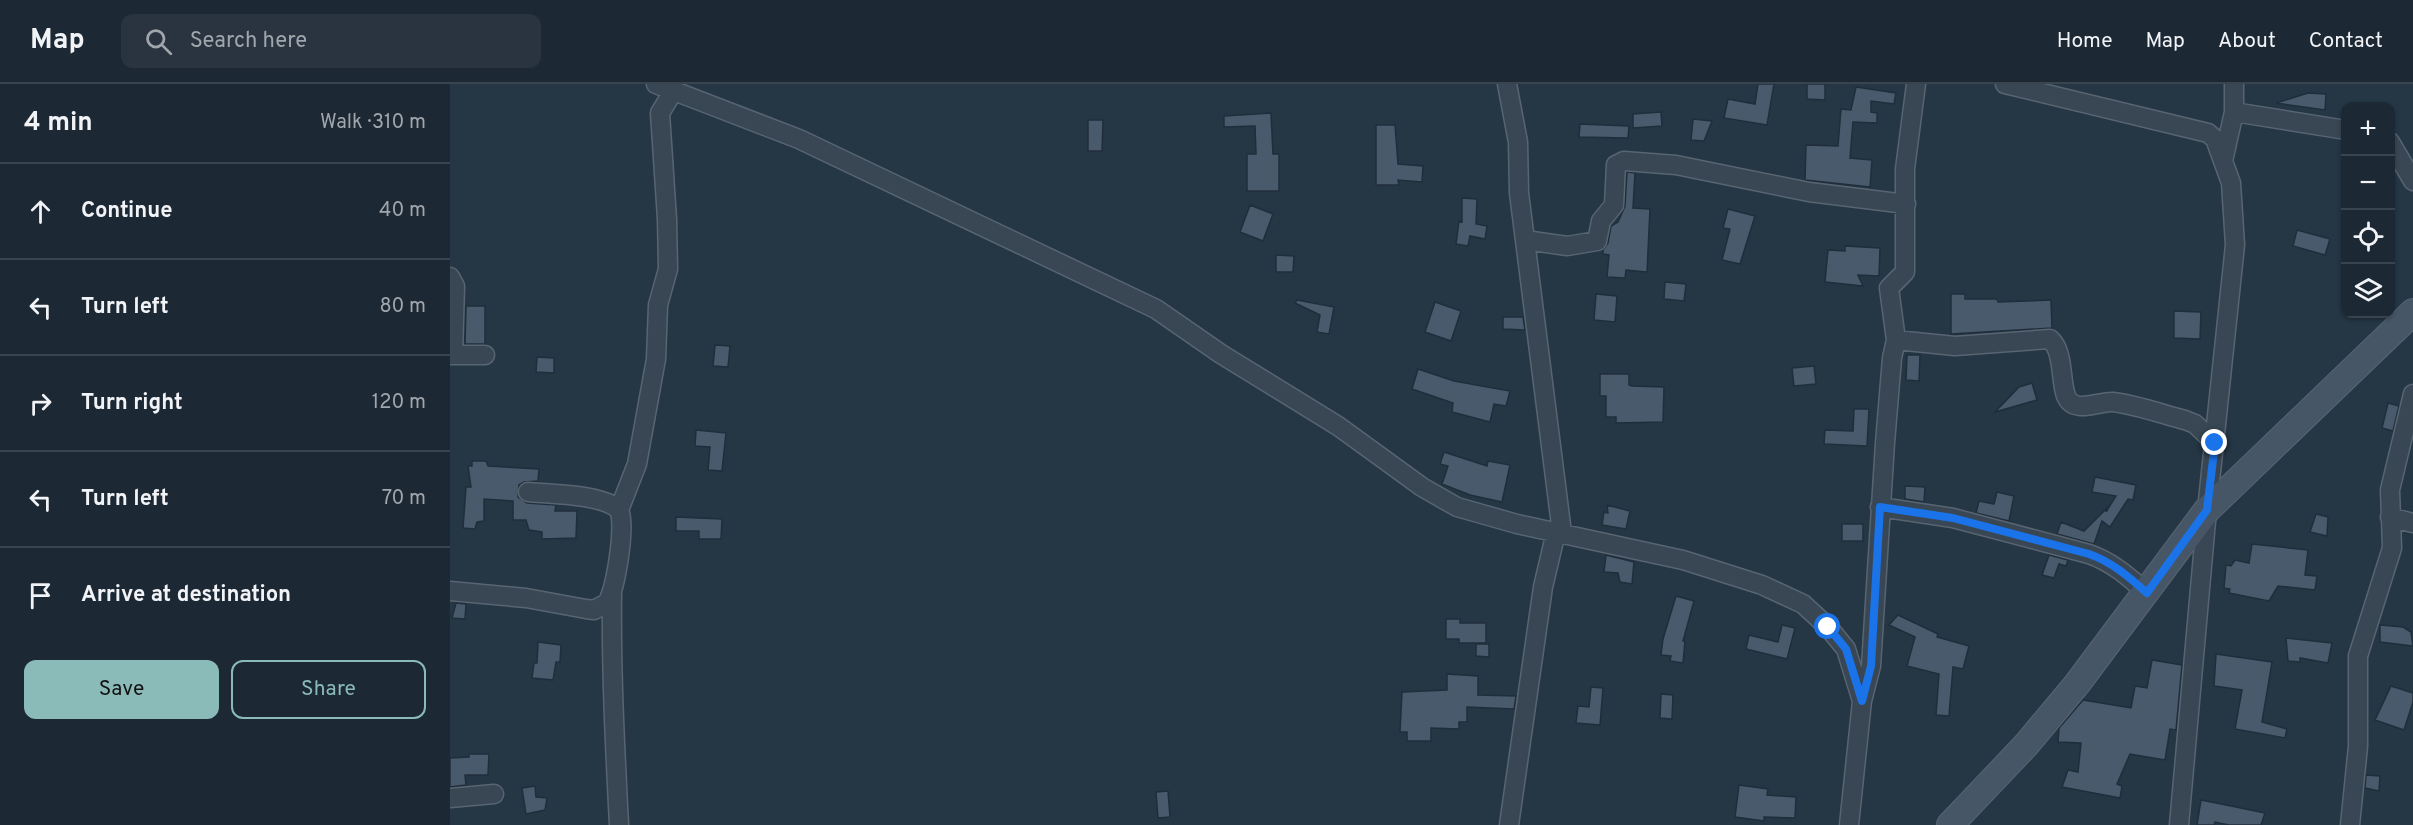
<!DOCTYPE html>
<meta charset="utf-8">
<style>
:root{--surface:#1c2834;--page:#293440;--text:#f1f3f6;--muted:#a0a6ac;--line:#3a444f;--accent:#8bbbb9}
body{margin:0;font-family:Overpass,sans-serif;background:var(--page);color:var(--text)}
.controls{position:absolute;right:18px;top:18px;display:grid;overflow:hidden;border-radius:12px;box-shadow:0 2px 4px #0004}
.controls button{width:54px;height:54px;display:grid;place-items:center;padding:0;border:0;border-bottom:2px solid var(--line);background:var(--surface);color:var(--text);font:30px sans-serif}
.stop{position:absolute;width:18px;height:18px;margin:-14px;border:4px solid #1a73e8;border-radius:50%;background:#fff}
.stop.end{background:#1a73e8;border-color:#fff;box-shadow:0 2px 6px #0008}
.list{margin:0;padding:0;list-style:none}
h2{display:flex;justify-content:space-between;align-items:center;height:78px;margin:0;padding:0 24px;font-size:26px}
h2 small{font-size:20px;font-weight:400;color:var(--muted)}
.list li{display:grid;grid-template-columns:39px 1fr auto;gap:18px;align-items:center;box-sizing:border-box;height:96px;padding:0 24px;border-top:2px solid var(--line)}
.list b{display:block;font-size:22px;white-space:nowrap}
.list em{font-size:20px;font-style:normal;color:var(--muted)}
.actions{display:flex;gap:12px;padding:18px 24px}
.actions a{flex:1;padding:14px 0;border:2px solid var(--accent);border-radius:12px;text-align:center;font-size:21px;color:var(--accent)}
.actions .main{background:var(--accent);color:#111}
.icon{flex:none;width:33px;height:33px;fill:none;stroke:currentColor;stroke-width:2;stroke-linecap:round;stroke-linejoin:round}
.map{position:relative;flex:none;width:1963px;height:741px;overflow:hidden}
header{display:flex;align-items:center;gap:36px;box-sizing:border-box;height:84px;padding:0 30px;background:var(--surface);border-bottom:2px solid var(--line)}
header strong{font-size:28px}
nav{display:flex;gap:33px;margin-inline-start:auto;font-size:21px}
.search{width:420px;height:54px;background:var(--page);display:flex;align-items:center;gap:15px;box-sizing:border-box;padding:0 21px;border-radius:12px;color:var(--muted);font-size:22px}
main{display:flex}
aside{flex:1;background:var(--surface)}
.map>svg:first-child{display:block}
.building{fill:#485a6b;stroke:#202e3c;stroke-width:1.5}
.lines{fill:none;stroke-linecap:round;stroke-linejoin:round}
.street-casing{stroke:#586571;stroke-width:21}
.secondary-casing{stroke:#586571;stroke-width:28}
.street{stroke:#394754;stroke-width:18}
.secondary{stroke:#475667;stroke-width:26}
.route{stroke:#1a73e8;stroke-width:8}
</style>
<header>
<strong>Map</strong>
<div class="search"><svg class="icon" aria-label="search" viewBox="0 0 24 24"><circle cx="10" cy="10" r="6"/><path d="M15 15l6 6"/></svg>Search here</div>
<nav><a>Home</a><a>Map</a><a>About</a><a>Contact</a></nav>
</header>
<main>
<aside>
<h2>4 min<small>Walk · 310 m</small></h2>
<ul class="list">
<li><svg class="icon" aria-label="ahead" viewBox="0 0 24 24"><path d="M12 20V5M6 11l6-6 6 6"/></svg><div><b>Continue</b></div><em>40 m</em></li>
<li><svg class="icon" aria-label="left" viewBox="0 0 24 24"><path d="M17 20v-9H6M10 6l-5 5 5 5"/></svg><div><b>Turn left</b></div><em>80 m</em></li>
<li><svg class="icon" aria-label="right" viewBox="0 0 24 24"><path d="M7 20v-9h11M14 6l5 5-5 5"/></svg><div><b>Turn right</b></div><em>120 m</em></li>
<li><svg class="icon" aria-label="left" viewBox="0 0 24 24"><path d="M17 20v-9H6M10 6l-5 5 5 5"/></svg><div><b>Turn left</b></div><em>70 m</em></li>
<li><svg class="icon" aria-label="arrive" viewBox="0 0 24 24"><path d="M6 21V4h12l-3 4 3 4H6"/></svg><div><b>Arrive at destination</b></div></li>
</ul>
<div class="actions"><a class="main">Save</a><a>Share</a></div>
</aside>
<div class="map">
<svg width="1963" height="741" viewBox="0 0 1963 741">
<rect width="100%" height="100%" fill="#253645"/>
<path class="building" d="M 1308,0 L 1324,0 L 1317,41 L 1274,34 L 1278,15 L 1305,20 Z
M 1357,0 L 1375,0 L 1375,16 L 1357,15 Z
M 1406,3 L 1446,9 L 1444,20 L 1421,17 L 1421,28 L 1427,29 L 1427,39 L 1403,38 L 1400,74 L 1422,76 L 1420,103 L 1355,96 L 1356,61 L 1388,62 L 1391,25 L 1401,26 Z
M 1858,9 L 1876,10 L 1875,26 L 1826,19 Z
M 1211,28 L 1212,42 L 1183,44 L 1183,30 Z
M 821,29 L 823,70 L 829,70 L 829,107 L 797,107 L 797,70 L 806,70 L 805,42 L 774,43 L 774,32 Z
M 1243,35 L 1262,37 L 1254,57 L 1241,56 Z
M 638,36 L 653,36 L 652,67 L 638,67 Z
M 1130,40 L 1179,42 L 1178,54 L 1129,53 Z
M 926,41 L 945,41 L 948,80 L 973,82 L 972,98 L 948,96 L 949,101 L 926,101 Z
M 1177,88 L 1185,89 L 1183,124 L 1200,125 L 1197,188 L 1176,186 L 1175,194 L 1157,193 L 1159,171 L 1153,170 L 1153,166 L 1158,159 L 1161,142 L 1168,138 L 1175,122 Z
M 1012,114 L 1027,115 L 1026,140 L 1037,142 L 1035,155 L 1020,152 L 1018,162 L 1006,160 L 1009,137 L 1012,138 Z
M 800,121 L 823,130 L 813,157 L 790,148 Z
M 1278,125 L 1305,132 L 1290,180 L 1272,176 L 1280,145 L 1273,144 Z
M 1847,146 L 1880,155 L 1875,171 L 1843,162 Z
M 1395,162 L 1430,164 L 1429,192 L 1408,191 L 1413,202 L 1375,198 L 1378,166 L 1395,167 Z
M 826,171 L 844,172 L 843,188 L 826,188 Z
M 1215,198 L 1236,200 L 1234,217 L 1214,215 Z
M 1146,210 L 1167,212 L 1165,238 L 1144,236 Z
M 1501,210 L 1515,210 L 1515,215 L 1547,215 L 1548,218 L 1601,216 L 1602,244 L 1501,250 Z
M 847,216 L 884,223 L 879,250 L 867,248 L 870,231 L 845,219 Z
M 985,218 L 1011,227 L 1001,257 L 975,248 Z
M 16,222 L 35,222 L 35,260 L 15,260 Z
M 1724,227 L 1751,228 L 1750,255 L 1724,254 Z
M 1053,233 L 1073,233 L 1075,246 L 1053,245 Z
M 265,261 L 280,262 L 278,283 L 263,282 Z
M 1457,271 L 1470,271 L 1469,297 L 1456,296 Z
M 87,273 L 104,274 L 104,289 L 86,288 Z
M 1364,282 L 1366,300 L 1344,302 L 1342,284 Z
M 968,285 L 1004,297 L 1060,307 L 1056,322 L 1044,320 L 1040,338 L 1002,328 L 1003,319 L 962,305 Z
M 1150,290 L 1179,290 L 1179,301 L 1182,302 L 1214,303 L 1213,338 L 1166,339 L 1166,333 L 1156,333 L 1156,312 L 1150,312 Z
M 1582,299 L 1587,316 L 1545,328 L 1569,303 Z
M 1938,319 L 1949,322 L 1943,347 L 1932,344 Z
M 1404,325 L 1419,325 L 1417,362 L 1374,360 L 1375,346 L 1403,347 Z
M 246,346 L 276,349 L 272,387 L 258,386 L 260,363 L 245,362 Z
M 994,368 L 1037,382 L 1038,377 L 1060,381 L 1052,418 L 1020,411 L 992,400 L 998,382 L 990,380 Z
M 22,377 L 36,377 L 38,382 L 89,385 L 88,397 L 74,398 L 69,401 L 68,413 L 77,419 L 106,421 L 105,427 L 127,427 L 126,454 L 92,455 L 92,448 L 79,446 L 76,436 L 63,436 L 63,417 L 34,415 L 34,437 L 27,438 L 25,445 L 13,444 L 16,403 L 21,403 L 18,382 L 22,382 Z
M 1645,393 L 1686,401 L 1683,416 L 1678,415 L 1660,443 L 1652,437 L 1644,460 L 1607,450 L 1611,438 L 1634,447 L 1657,424 L 1656,428 L 1666,412 L 1642,408 Z
M 1455,402 L 1475,403 L 1474,418 L 1455,415 Z
M 1547,408 L 1564,412 L 1559,437 L 1526,429 L 1529,417 L 1544,420 Z
M 1157,421 L 1180,427 L 1176,445 L 1152,441 L 1154,428 L 1158,429 Z
M 1866,430 L 1878,433 L 1877,452 L 1860,448 Z
M 226,433 L 272,435 L 271,455 L 249,455 L 249,447 L 226,447 Z
M 1392,440 L 1413,440 L 1413,457 L 1392,457 Z
M 1802,460 L 1858,466 L 1855,491 L 1867,492 L 1865,506 L 1828,502 L 1819,517 L 1779,509 L 1780,505 L 1774,504 L 1776,481 L 1781,482 L 1785,476 L 1799,479 Z
M 1156,471 L 1184,478 L 1182,500 L 1170,498 L 1168,489 L 1154,488 Z
M 1599,471 L 1618,476 L 1616,482 L 1609,480 L 1604,494 L 1592,491 Z
M 1226,512 L 1244,517 L 1233,557 L 1235,557 L 1233,579 L 1220,577 L 1221,572 L 1211,571 L 1213,555 Z
M 6,519 L 16,520 L 15,535 L 2,534 Z
M 1448,531 L 1488,550 L 1487,553 L 1519,562 L 1513,585 L 1503,583 L 1499,632 L 1486,631 L 1489,590 L 1457,582 L 1465,553 L 1439,541 Z
M 996,535 L 1010,535 L 1010,539 L 1036,539 L 1036,559 L 1009,559 L 1009,555 L 996,555 Z
M 1332,541 L 1345,544 L 1337,575 L 1296,565 L 1299,551 L 1328,558 Z
M 1930,541 L 1953,543 L 1961,548 L 1963,562 L 1930,558 Z
M 1836,554 L 1882,559 L 1878,579 L 1850,574 L 1850,578 L 1838,577 Z
M 88,558 L 111,561 L 110,578 L 106,578 L 103,596 L 82,594 L 84,579 L 87,579 Z
M 1026,560 L 1039,560 L 1039,573 L 1026,572 Z
M 1766,570 L 1822,578 L 1812,638 L 1837,645 L 1835,654 L 1785,645 L 1792,606 L 1764,602 Z
M 1702,576 L 1732,581 L 1726,646 L 1720,645 L 1715,676 L 1680,670 L 1667,700 L 1672,702 L 1670,714 L 1612,703 L 1618,686 L 1628,688 L 1631,659 L 1608,658 L 1609,644 L 1633,616 L 1681,624 L 1685,602 L 1697,604 Z
M 997,590 L 1028,592 L 1028,611 L 1066,612 L 1064,625 L 1017,623 L 1017,638 L 1009,638 L 1009,645 L 981,644 L 981,657 L 957,657 L 957,648 L 950,648 L 952,608 L 997,606 Z
M 1941,602 L 1963,609 L 1963,618 L 1954,646 L 1925,636 Z
M 1141,603 L 1153,604 L 1150,641 L 1126,639 L 1128,622 L 1139,623 Z
M 1211,610 L 1223,611 L 1222,635 L 1210,634 Z
M 19,670 L 39,670 L 38,691 L 15,691 L 16,701 L 0,703 L 0,674 L 19,673 Z
M 1916,691 L 1930,692 L 1929,707 L 1915,704 Z
M 1289,701 L 1318,705 L 1317,711 L 1346,713 L 1345,734 L 1314,733 L 1314,737 L 1285,733 Z
M 85,702 L 86,713 L 97,714 L 95,726 L 76,730 L 72,704 Z
M 718,707 L 720,733 L 708,734 L 706,708 Z
M 1751,716 L 1781,722 L 1815,729 L 1811,741 L 1779,741 L 1765,738 L 1764,741 L 1747,741 Z"/>
<g class="lines">
<defs>
<path id="street" d="M 206,0 L 349,55 L 706,225 L 771,270 L 888,342 L 972,403 L 1007,423 L 1067,440 L 1233,476 L 1312,501 L 1353,520 L 1378,543 L 1396,565 L 1412,617 L 1399,741
M 1057,0 L 1068,58 L 1069,109 L 1112,449
M 1555,0 L 1758,49 L 1765,55 L 1781,99 L 1785,161 L 1757,426 L 1729,741
M 1784,28 L 1896,46
M 1940,58 L 1963,97
M 1773,77 L 1784,28 L 1784,0
M 1075,156 L 1117,162 L 1147,157 L 1151,137 L 1164,121 L 1166,81 L 1174,77 L 1226,81 L 1359,108 L 1456,120
M 0,193 L 5,202 L 3,271
M 1446,256 L 1505,262 L 1600,255 C 1614,267 1610,295 1616,312 C 1624,331 1649,317 1663,318 C 1687,321 1712,330 1735,336 L 1745,340 L 1765,359
M 0,271 L 35,271
M 1430,423 L 1503,434 L 1639,470 C 1662,478 1679,493 1697,509
M 169,426 L 187,380 L 206,275 L 208,221 L 218,185 L 217,135 L 210,29 L 224,6
M 1940,433 L 1963,439
M 0,507 L 76,514 L 136,525 L 144,526 L 157,519 C 166,504 176,441 169,426 C 153,410 101,410 78,408
M 162,508 C 161,586 165,663 169,741
M 1412,617 L 1421,582 L 1435,359 L 1442,274 L 1446,256 L 1439,204 L 1455,188 L 1455,85 L 1466,0
M 0,714 L 44,710
M 1059,741 L 1093,503 L 1106,448
M 1900,741 L 1908,662 L 1908,572 L 1942,464 L 1940,406 L 1963,310"/>
<path id="secondary" d="M 1500,741 L 1576,661 L 1627,600 L 1757,426 L 1963,228"/>
</defs>
<use href="#street" class="street-casing"/>
<use href="#secondary" class="secondary-casing"/>
<use href="#street" class="street"/>
<use href="#secondary" class="secondary"/>
</g>
<g class="lines">
<path class="route" d="M 1378,543 L 1396,565 L 1412,617 L 1421,582 L 1430,423 L 1503,434 L 1639,470 C 1662,478 1679,493 1697,509 L 1757,426 L 1765,359"/>
</g>
</svg>
<div class="controls">
<button>+</button>
<button>−</button>
<button><svg class="icon" aria-label="locate" viewBox="0 0 24 24"><circle cx="12" cy="12" r="6"/><path d="M12 2v4M12 18v4M2 12h4M18 12h4"/></svg></button>
<button><svg class="icon" aria-label="layers" viewBox="0 0 24 24"><path d="M12 4l9 5-9 5-9-5zM3 14l9 5 9-5"/></svg></button>
</div>
<div class="stop" style="left:1378px;top:543px"></div>
<div class="stop end" style="left:1765px;top:359px"></div>
</div>
</main>
